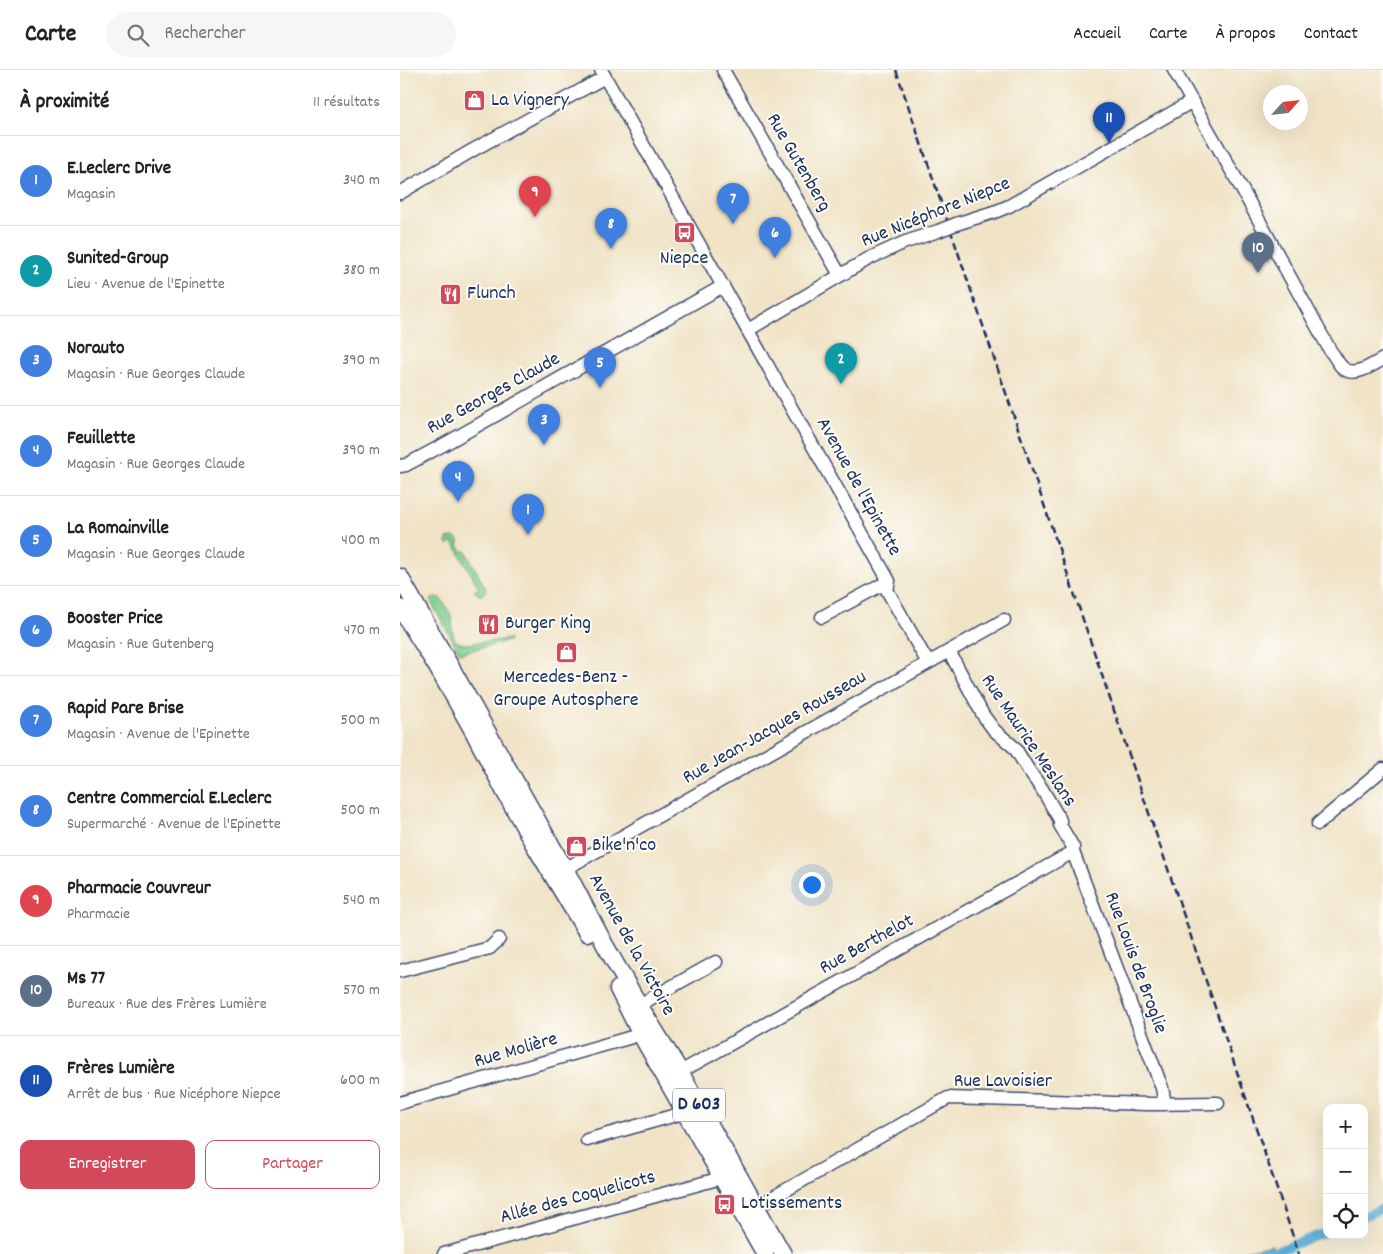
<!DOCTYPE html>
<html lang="fr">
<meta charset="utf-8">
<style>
:root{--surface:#fff;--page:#f6f6f6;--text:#222;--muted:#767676;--line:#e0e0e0;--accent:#d1495b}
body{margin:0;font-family:Dekko,sans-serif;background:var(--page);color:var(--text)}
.controls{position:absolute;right:15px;bottom:15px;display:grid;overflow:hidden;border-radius:10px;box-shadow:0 5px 20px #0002}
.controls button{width:45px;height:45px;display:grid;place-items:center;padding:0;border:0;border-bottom:1px solid var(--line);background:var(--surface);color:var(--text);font:25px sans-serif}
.compass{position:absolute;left:863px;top:15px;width:45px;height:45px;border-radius:50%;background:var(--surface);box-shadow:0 5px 20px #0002;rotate:63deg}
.you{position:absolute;left:411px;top:814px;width:18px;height:18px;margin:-12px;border:4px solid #fff;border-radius:50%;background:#1a73e8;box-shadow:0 0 0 8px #1a73e833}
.badge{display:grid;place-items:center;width:32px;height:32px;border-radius:50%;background:var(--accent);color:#fff;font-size:16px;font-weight:700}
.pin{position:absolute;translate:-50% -41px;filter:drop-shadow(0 1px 2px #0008)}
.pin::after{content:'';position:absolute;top:26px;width:18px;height:15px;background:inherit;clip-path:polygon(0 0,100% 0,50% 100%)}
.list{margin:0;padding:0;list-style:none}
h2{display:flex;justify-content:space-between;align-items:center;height:65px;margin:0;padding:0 20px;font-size:21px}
h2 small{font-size:16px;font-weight:400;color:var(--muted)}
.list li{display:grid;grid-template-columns:32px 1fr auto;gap:15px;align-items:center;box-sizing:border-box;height:90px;padding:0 20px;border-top:1px solid var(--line)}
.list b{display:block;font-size:19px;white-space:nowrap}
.list p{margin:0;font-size:16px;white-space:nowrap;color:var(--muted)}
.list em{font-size:16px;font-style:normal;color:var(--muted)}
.actions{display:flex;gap:10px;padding:15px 20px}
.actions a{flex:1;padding:11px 0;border:1px solid var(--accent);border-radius:10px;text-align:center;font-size:18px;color:var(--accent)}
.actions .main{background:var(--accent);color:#fff}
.icon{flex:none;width:28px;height:28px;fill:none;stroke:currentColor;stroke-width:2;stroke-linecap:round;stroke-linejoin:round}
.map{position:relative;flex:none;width:983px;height:1184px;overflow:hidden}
header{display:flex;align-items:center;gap:30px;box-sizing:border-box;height:70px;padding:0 25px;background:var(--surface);border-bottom:1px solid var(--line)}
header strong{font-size:24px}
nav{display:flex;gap:28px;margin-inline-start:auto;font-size:18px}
.search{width:350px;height:45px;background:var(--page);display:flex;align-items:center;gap:12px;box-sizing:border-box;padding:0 18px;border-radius:28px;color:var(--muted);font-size:19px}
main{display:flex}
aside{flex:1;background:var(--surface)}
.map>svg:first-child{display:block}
.green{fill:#7ecd8c;stroke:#4c7e75}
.water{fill:#56acd3;stroke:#386e98}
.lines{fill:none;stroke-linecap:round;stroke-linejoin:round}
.canal{stroke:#56acd3;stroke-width:9}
.minor-casing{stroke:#3b4a6e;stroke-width:15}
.major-casing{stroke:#3b4a6e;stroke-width:19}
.minor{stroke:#fff;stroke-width:12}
.major{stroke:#fff;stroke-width:16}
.rail{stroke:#1b2f5e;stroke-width:2.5;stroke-dasharray:8 4;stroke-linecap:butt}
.minor-bridge-casing{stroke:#3b4a6e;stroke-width:15;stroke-linecap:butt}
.minor-bridge{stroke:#fff;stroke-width:12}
.labels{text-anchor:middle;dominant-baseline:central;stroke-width:4;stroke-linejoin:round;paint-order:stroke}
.shield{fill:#fdfcf7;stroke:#5f6c8c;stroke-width:1}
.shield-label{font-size:19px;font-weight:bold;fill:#1b2f5e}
.poi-label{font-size:20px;fill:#1b2f5e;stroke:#fdfcf7;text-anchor:start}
.street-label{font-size:20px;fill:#1b2f5e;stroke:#fdfcf7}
</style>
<header>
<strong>Carte</strong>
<div class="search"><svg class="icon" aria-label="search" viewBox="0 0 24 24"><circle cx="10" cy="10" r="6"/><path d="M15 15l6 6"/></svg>Rechercher</div>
<nav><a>Accueil</a><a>Carte</a><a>À propos</a><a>Contact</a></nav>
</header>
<main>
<aside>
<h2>À proximité<small>11 résultats</small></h2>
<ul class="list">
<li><span class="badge" style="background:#3f7fe0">1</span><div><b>E.Leclerc Drive</b><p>Magasin</p></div><em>340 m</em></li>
<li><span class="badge" style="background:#0f9aa8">2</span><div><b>Sunited-Group</b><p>Lieu · Avenue de l'Epinette</p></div><em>380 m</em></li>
<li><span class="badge" style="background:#3f7fe0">3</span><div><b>Norauto</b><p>Magasin · Rue Georges Claude</p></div><em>390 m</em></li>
<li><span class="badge" style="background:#3f7fe0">4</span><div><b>Feuillette</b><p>Magasin · Rue Georges Claude</p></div><em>390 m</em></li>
<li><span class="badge" style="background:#3f7fe0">5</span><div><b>La Romainville</b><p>Magasin · Rue Georges Claude</p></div><em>400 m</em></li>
<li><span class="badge" style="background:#3f7fe0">6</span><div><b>Booster Price</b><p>Magasin · Rue Gutenberg</p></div><em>470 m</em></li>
<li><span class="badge" style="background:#3f7fe0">7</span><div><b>Rapid Pare Brise</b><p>Magasin · Avenue de l'Epinette</p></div><em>500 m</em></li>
<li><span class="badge" style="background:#3f7fe0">8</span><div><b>Centre Commercial E.Leclerc</b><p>Supermarché · Avenue de l'Epinette</p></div><em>500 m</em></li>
<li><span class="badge" style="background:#e0444e">9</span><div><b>Pharmacie Couvreur</b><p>Pharmacie</p></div><em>540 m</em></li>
<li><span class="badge" style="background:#5c6f8a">10</span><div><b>Ms 77</b><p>Bureaux · Rue des Frères Lumière</p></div><em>570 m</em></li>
<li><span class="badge" style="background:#1a4fb4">11</span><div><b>Frères Lumière</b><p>Arrêt de bus · Rue Nicéphore Niepce</p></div><em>600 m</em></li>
</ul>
<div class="actions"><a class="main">Enregistrer</a><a>Partager</a></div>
</aside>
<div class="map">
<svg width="983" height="1184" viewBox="0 0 983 1184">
<rect width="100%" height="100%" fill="#fdfcf7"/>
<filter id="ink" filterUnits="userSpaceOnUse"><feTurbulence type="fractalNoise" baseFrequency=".02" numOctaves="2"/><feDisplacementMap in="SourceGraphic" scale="10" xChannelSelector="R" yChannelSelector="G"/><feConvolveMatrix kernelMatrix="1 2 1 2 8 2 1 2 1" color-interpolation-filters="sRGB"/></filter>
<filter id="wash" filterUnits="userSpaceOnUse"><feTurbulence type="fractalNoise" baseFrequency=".0096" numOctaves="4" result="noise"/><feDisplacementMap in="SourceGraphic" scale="20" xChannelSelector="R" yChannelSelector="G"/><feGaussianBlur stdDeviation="1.12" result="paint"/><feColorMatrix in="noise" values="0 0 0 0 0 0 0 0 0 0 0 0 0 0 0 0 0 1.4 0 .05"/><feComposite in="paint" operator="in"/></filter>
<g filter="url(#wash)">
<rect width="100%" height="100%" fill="#f0e3c6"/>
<path class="green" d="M 54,467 L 56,468 L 60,472 L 58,474 L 62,482 L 65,480 L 85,517 L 86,520 L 82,525 L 79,525 L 74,521 L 79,518 L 53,472 L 48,475 L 46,472 L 47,469 Z
M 36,527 L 40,528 C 44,533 48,539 51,545 C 54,554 50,564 57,572 L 65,574 L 109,569 L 109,571 L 60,583 L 31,532 L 31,530 Z"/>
<path class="water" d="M 872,1175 L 875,1184 L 829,1184 Z"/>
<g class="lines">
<path class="canal" d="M 964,1146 L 983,1138
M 865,1184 L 874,1182 L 927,1162"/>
</g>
</g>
<g filter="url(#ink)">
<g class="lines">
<defs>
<path id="minor" d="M 201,0 L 489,511 L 487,520 L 528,593
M 323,0 L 440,205
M 774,0 L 838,112 L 931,282 C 935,286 938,294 943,298 C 955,308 972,295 983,289
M 0,123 L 73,80 L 205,7
M 556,154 L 597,141 L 609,136 L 791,32
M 348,260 L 468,189 L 503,173 L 538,161
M 0,396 L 6,395 L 43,375 L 323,216
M 422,547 L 489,511
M 549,581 L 583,645 L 594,660 L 615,678 L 629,701 L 642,719 L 660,750 L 660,755 L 673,777 L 673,782 L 762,1018 L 765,1034
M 918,754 L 983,699
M 165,799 L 604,550
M 0,901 L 90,878 L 99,869
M 239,935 L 316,892
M 280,1002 L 673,782
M 0,1033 L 232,967 L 240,963
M 187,1070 L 276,1045 L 284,1041
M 356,1137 L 548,1028 L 747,1034 L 818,1033
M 44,1184 L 314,1110 L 322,1106"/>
<path id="major" d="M 0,507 L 171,810 L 205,875 L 239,935 L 275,993 L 383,1184
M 0,538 L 37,597 L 72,659 L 107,726 L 133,773 L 187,863
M 218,919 L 240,963 L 365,1184"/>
</defs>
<use href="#minor" class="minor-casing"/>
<use href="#major" class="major-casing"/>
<use href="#minor" class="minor"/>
<use href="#major" class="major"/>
<path class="rail" d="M 496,0 L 899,1184"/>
<defs>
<path id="minor-bridge" d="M 538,161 L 556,154"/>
</defs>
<use href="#minor-bridge" class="minor-bridge-casing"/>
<use href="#minor-bridge" class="minor-bridge"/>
</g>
</g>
<defs>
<symbol id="shop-square" viewBox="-11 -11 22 22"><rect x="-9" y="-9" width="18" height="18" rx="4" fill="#d1495b" stroke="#fdfcf7"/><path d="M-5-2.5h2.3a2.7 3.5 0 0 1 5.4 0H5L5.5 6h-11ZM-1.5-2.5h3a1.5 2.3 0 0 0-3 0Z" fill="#fff"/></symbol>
<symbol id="bus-square" viewBox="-11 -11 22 22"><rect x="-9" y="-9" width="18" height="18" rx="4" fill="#d1495b" stroke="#fdfcf7"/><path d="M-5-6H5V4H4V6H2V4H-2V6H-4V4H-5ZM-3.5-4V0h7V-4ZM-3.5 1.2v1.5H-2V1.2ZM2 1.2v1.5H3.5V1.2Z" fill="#fff"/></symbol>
<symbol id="restaurant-square" viewBox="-11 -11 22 22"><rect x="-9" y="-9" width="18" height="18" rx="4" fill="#d1495b" stroke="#fdfcf7"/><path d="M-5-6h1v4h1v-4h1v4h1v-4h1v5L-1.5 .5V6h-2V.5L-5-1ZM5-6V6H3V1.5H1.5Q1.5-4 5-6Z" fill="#fff"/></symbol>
</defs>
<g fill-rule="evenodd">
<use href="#shop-square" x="62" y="18" width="25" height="25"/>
<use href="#bus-square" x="272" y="150" width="25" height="25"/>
<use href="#restaurant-square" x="38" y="212" width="25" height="25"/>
<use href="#restaurant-square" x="76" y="542" width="25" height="25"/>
<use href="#shop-square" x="154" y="570" width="25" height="25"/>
<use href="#shop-square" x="164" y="764" width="25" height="25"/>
<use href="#bus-square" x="312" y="1122" width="25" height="25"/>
</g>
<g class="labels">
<rect class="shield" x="273" y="1018.5" width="52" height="33" rx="4"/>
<g class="shield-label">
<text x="299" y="1035">D 603</text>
</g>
<g class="poi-label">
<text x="91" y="31">La Vignery</text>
<text x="284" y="189" text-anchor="middle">Niepce</text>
<text x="67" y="224">Flunch</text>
<text x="105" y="554">Burger King</text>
<text x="166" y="608" text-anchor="middle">Mercedes-Benz -<tspan x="166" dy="23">Groupe Autosphere</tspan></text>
<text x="192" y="776">Bike'n'co</text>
<text x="341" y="1134">Lotissements</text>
</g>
<g class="street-label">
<text transform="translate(398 93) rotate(60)">Rue Gutenberg</text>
<text transform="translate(536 143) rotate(-22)">Rue Nicéphore Niepce</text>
<text transform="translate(94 324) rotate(-29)">Rue Georges Claude</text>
<text transform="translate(458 417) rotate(61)">Avenue de l'Epinette</text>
<text transform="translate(375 658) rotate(-30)">Rue Jean-Jacques Rousseau</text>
<text transform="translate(628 671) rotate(56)">Rue Maurice Meslans</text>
<text transform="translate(231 875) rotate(61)">Avenue de la Victoire</text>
<text transform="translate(467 875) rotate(-29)">Rue Berthelot</text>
<text transform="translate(735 893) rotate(70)">Rue Louis de Broglie</text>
<text transform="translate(116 981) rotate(-16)">Rue Molière</text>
<text x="603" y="1012">Rue Lavoisier</text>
<text transform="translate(178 1128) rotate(-15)">Allée des Coquelicots</text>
</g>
</g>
</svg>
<div class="controls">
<button>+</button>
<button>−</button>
<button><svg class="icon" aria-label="locate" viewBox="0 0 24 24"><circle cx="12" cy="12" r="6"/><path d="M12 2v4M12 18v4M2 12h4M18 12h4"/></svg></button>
</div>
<svg class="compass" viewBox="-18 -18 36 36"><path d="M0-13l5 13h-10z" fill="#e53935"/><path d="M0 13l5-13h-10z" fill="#767676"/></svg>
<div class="you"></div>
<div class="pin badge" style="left:128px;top:465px;background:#3f7fe0">1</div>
<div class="pin badge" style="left:441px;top:314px;background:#0f9aa8">2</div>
<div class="pin badge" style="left:144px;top:375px;background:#3f7fe0">3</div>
<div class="pin badge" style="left:58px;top:432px;background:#3f7fe0">4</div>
<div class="pin badge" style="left:200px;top:318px;background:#3f7fe0">5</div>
<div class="pin badge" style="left:375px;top:188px;background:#3f7fe0">6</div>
<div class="pin badge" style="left:333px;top:154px;background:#3f7fe0">7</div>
<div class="pin badge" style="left:211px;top:179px;background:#3f7fe0">8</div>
<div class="pin badge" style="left:135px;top:147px;background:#e0444e">9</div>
<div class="pin badge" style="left:858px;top:203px;background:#5c6f8a">10</div>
<div class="pin badge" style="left:709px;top:73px;background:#1a4fb4">11</div>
</div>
</main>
